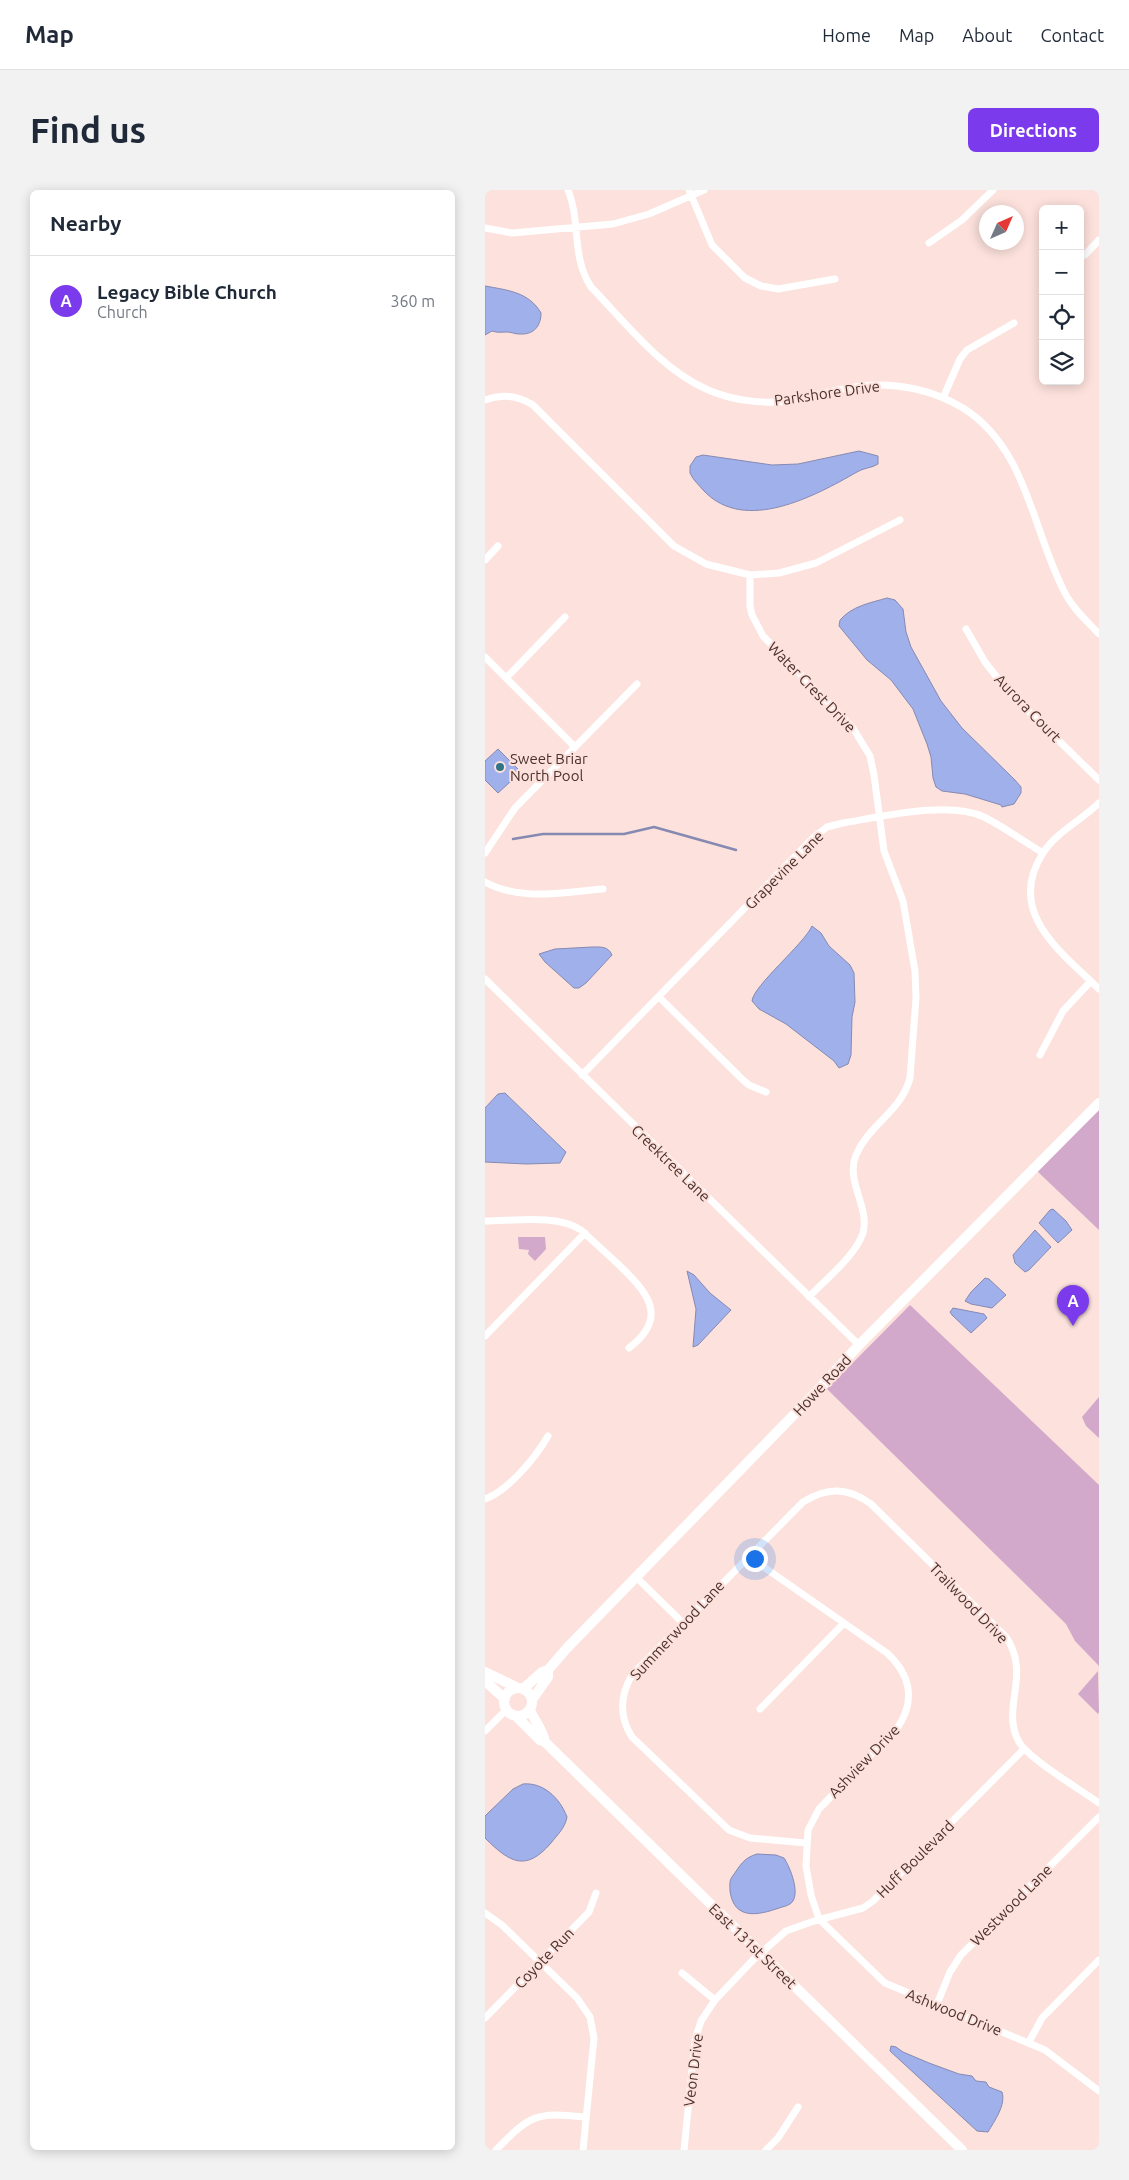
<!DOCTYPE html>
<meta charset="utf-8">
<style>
:root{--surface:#fff;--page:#f2f2f3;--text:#1f2937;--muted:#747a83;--line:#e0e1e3;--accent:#7c3aed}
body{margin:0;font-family:Ubuntu,sans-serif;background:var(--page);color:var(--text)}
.controls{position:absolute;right:15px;top:15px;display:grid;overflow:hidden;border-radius:8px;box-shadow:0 2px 12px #0003}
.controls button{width:45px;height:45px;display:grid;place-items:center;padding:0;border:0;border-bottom:1px solid var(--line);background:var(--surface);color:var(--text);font:25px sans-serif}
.compass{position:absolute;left:494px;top:15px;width:45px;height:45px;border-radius:50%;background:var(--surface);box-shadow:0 2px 12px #0003;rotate:45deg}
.you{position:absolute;left:269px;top:1368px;width:18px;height:18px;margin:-12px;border:4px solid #fff;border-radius:50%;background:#1a73e8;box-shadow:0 0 0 8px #1a73e833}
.badge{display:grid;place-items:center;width:32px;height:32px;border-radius:50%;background:var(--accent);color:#fff;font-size:16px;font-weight:700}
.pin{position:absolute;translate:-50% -41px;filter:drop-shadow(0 1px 2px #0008)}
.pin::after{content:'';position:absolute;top:26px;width:18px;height:15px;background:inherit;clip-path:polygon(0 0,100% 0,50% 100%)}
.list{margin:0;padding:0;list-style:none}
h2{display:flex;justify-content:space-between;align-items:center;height:65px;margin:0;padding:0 20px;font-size:21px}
h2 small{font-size:16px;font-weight:400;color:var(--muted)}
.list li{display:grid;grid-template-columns:32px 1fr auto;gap:15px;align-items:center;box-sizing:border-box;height:90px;padding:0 20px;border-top:1px solid var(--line)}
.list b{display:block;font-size:19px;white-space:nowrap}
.list p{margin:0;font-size:16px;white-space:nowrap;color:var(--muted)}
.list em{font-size:16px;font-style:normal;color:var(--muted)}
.icon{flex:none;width:28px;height:28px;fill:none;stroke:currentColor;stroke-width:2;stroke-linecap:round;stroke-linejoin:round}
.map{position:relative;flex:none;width:614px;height:1960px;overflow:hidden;border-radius:8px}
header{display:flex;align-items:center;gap:30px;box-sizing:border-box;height:70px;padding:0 25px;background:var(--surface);border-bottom:1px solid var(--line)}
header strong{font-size:24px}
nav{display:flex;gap:28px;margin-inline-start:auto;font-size:18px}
.intro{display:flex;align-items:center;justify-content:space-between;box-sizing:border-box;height:120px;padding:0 30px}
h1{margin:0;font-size:35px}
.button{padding:12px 22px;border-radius:8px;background:var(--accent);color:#fff;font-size:18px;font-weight:700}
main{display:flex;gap:30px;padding:0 30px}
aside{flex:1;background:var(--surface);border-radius:8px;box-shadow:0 2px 12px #0003}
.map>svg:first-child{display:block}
.green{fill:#d2a9cb}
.water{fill:#a0b0eb;stroke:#868ab2}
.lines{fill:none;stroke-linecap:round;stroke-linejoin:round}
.stream{stroke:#868ab2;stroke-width:2.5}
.street{stroke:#fff;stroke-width:7}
.secondary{stroke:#fff;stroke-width:10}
.poi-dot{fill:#2f7583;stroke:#fce1dc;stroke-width:2}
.labels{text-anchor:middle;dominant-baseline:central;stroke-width:4;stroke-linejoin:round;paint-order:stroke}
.street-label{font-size:15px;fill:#4a312c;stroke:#fce1dc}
.poi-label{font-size:15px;fill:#4a312c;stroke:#fce1dc;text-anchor:start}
</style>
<header>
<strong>Map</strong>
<nav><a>Home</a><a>Map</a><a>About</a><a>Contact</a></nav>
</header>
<div class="intro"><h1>Find us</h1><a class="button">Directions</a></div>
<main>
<aside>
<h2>Nearby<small></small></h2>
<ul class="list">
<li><span class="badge">A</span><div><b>Legacy Bible Church</b><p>Church</p></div><em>360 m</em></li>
</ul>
</aside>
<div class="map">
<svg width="614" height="1960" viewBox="0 0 614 1960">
<rect width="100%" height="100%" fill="#fce1dc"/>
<path class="green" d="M 614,920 L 614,1040 L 552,981 Z
M 33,1047 L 60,1047 L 61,1059 L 50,1071 L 43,1064 L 44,1060 L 34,1059 Z
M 425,1115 L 614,1295 L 614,1476 L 590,1451 L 581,1434 L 342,1199 Z
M 614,1207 L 614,1248 L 601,1236 L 597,1227 Z
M 613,1481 L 614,1522 L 613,1524 L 593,1504 Z"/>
<path class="water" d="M 0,96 C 22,100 44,102 56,123 C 56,137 48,145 34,144 C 30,144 26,142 22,142 C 16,142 13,143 7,141 L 0,145 Z
M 374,261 L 393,266 L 393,274 C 387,278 378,278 372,282 C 330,306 260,344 219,301 C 214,295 208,290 205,283 L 205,276 L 211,267 L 218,265 L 287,275 L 313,274 Z
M 402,408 L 410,410 L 418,419 L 421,442 L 426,457 L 456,511 L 477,538 L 530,590 L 536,597 L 536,603 L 529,614 L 517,617 L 516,615 L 480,604 L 457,601 L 451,597 L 448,588 L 446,567 L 442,554 L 428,519 L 406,490 L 382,470 L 354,436 L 355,430 C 367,416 385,413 402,408 Z
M 13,559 L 36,582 L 13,603 L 0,590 L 0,571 Z
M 327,736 L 336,743 L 344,756 L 365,775 L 369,783 L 370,812 L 367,827 L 366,865 L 363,874 L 354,878 L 349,871 L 301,834 L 274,819 L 267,811 C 268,796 319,754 327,736 Z
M 107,757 C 116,757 123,756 127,765 L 101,793 L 94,798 L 89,798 L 60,772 L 54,764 L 70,759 Z
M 20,903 L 81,962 L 75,973 L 41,974 L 0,972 L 0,918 L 13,904 Z
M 568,1019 L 581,1031 L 587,1040 L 573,1053 L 554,1033 L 565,1020 Z
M 550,1040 L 566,1057 L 544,1080 L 540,1082 L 530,1073 L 528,1065 Z
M 202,1081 L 209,1085 L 225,1103 L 246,1120 L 213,1155 L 208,1157 L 211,1119 Z
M 500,1088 L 504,1089 L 521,1105 L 507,1118 L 486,1114 L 480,1111 L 486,1102 Z
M 468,1118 L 499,1124 L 502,1128 L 486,1143 L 467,1125 L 465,1122 Z
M 38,1594 C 58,1592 75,1608 82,1627 C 80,1638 73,1644 66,1653 C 41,1682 25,1673 0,1648 L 0,1626 L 2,1624 L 28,1599 Z
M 272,1664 L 291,1665 L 299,1668 C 305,1677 317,1706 305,1714 C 302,1716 297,1717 294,1718 C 274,1725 249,1731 245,1701 C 245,1696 244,1691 247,1687 C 255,1676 258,1668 272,1664 Z
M 406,1856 L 411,1857 L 418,1862 L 444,1873 L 474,1884 L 487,1886 L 491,1891 L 501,1892 L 504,1897 L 517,1902 C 521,1915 510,1930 503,1942 L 492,1941 L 405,1861 Z"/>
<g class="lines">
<path class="stream" d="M 28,649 L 58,644 L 139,644 L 169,637 L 251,660"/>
<path class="street" d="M 83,0 C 96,31 86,67 106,97 C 140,132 176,179 221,199 C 247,211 282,215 310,210 C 332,206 354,198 377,196 C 412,192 448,200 478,218 C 543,259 547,341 580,403 C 588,419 602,431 614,444
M 204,0 L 227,55 L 260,88 L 276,96 L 293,99 L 350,89
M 0,38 L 27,43 L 128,34 L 164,24 L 219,0
M 444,53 L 477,30 L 508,0
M 600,65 L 614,50
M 458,208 L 475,169 L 482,160 L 529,133
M 0,210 C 17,203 33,206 48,215 L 189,356 L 221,374 L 265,385 L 265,416 L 267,425 L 278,446 L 368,538 L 385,566 L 389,585 L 399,661 L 418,711 L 430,781 L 431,808 L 425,888 C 416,922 384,934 371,965 C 360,992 385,1016 378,1043 C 371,1065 340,1090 324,1107
M 0,370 L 13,356
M 265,385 L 294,383 L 331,373 L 415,330
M 481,439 L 500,472 L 521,499 L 614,590
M 0,467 L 89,556
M 21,488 L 80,427
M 614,613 C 597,630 571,642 558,663 C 520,722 576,762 614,799
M 0,663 L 30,618 L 152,494
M 0,692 C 37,712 78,702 118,699
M 0,789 L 374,1155
M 174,807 L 258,890 L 264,895 L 281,902
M 555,865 L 578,821 L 606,791
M 97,885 L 329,647 L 342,637 L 358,633 C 395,627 465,610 499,627 C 519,637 538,651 558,663
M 0,1031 C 28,1031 73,1024 96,1040 C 108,1051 121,1063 133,1074 C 162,1102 185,1127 144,1158
M 0,1146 L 100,1043
M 0,1309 C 23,1301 51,1267 63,1246
M 263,1366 L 402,1463 C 425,1484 431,1510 413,1537 L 334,1619 L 323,1640 L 321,1676 L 326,1705 L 334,1729 L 400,1793 L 560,1860 L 614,1901
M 151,1387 L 198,1433
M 275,1519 L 359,1433
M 0,1541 L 22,1519
M 321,1653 L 265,1648 L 244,1640 L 147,1547 C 134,1527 135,1505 147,1485 L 318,1312 C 342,1297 363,1297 386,1314 L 521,1447 C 547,1485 515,1518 534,1552 C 544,1569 596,1600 614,1613
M 0,1723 L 17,1735 L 92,1808 L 105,1827 L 109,1848 L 98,1960
M 197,1783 L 230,1810
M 452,1814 L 465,1782 L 476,1765 L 614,1627
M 0,1828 L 104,1722 L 111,1703
M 544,1852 L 557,1828 L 614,1770
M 11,1960 C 46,1924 51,1922 100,1927
M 199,1960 L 210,1850 L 216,1831 L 230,1810 L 268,1770 L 301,1741 L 329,1731 L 378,1718 L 388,1711 L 539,1559
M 281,1960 L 293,1948 L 313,1917"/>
<path class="secondary" d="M 0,1482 L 33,1498
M 0,1491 L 20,1509
M19 1512a14 14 0 1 1 28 0a14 14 0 1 1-28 0Z
M 38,1499 L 57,1482 L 63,1480 L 82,1458 L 331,1202 L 374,1155 L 614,913
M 47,1510 L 63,1487 L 63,1480
M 45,1520 C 49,1530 59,1542 60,1552
M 31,1526 L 55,1550 L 60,1552 L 477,1960"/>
</g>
<circle class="poi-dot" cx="15" cy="577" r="5"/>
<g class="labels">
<g class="street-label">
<text transform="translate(342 203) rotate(-8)">Parkshore Drive</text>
<text transform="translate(327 497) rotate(46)">Water Crest Drive</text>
<text transform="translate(543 518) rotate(46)">Aurora Court</text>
<text transform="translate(299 680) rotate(-45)">Grapevine Lane</text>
<text transform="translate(186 973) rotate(44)">Creektree Lane</text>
<text transform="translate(337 1195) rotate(-47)">Howe Road</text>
<text transform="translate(484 1413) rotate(46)">Trailwood Drive</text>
<text transform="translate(192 1440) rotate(-47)">Summerwood Lane</text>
<text transform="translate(379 1571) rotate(-46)">Ashview Drive</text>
<text transform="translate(430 1669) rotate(-45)">Huff Boulevard</text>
<text transform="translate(526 1715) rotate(-45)">Westwood Lane</text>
<text transform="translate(268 1756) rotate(44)">East 131st Street</text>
<text transform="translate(59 1768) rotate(-46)">Coyote Run</text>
<text transform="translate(469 1822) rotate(22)">Ashwood Drive</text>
<text transform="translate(208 1880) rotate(-83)">Veon Drive</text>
</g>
<g class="poi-label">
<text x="25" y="568">Sweet Briar<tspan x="25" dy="17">North Pool</tspan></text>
</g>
</g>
</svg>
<div class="controls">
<button>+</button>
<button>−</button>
<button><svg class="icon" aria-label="locate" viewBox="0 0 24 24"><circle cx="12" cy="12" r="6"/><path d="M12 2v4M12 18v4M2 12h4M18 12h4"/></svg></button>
<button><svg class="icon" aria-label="layers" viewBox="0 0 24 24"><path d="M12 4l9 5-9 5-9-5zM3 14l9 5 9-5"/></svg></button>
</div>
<svg class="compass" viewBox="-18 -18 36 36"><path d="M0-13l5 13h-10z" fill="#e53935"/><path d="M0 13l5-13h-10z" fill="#747a83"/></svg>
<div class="you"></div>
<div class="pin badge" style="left:588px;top:1136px">A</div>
</div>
</main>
